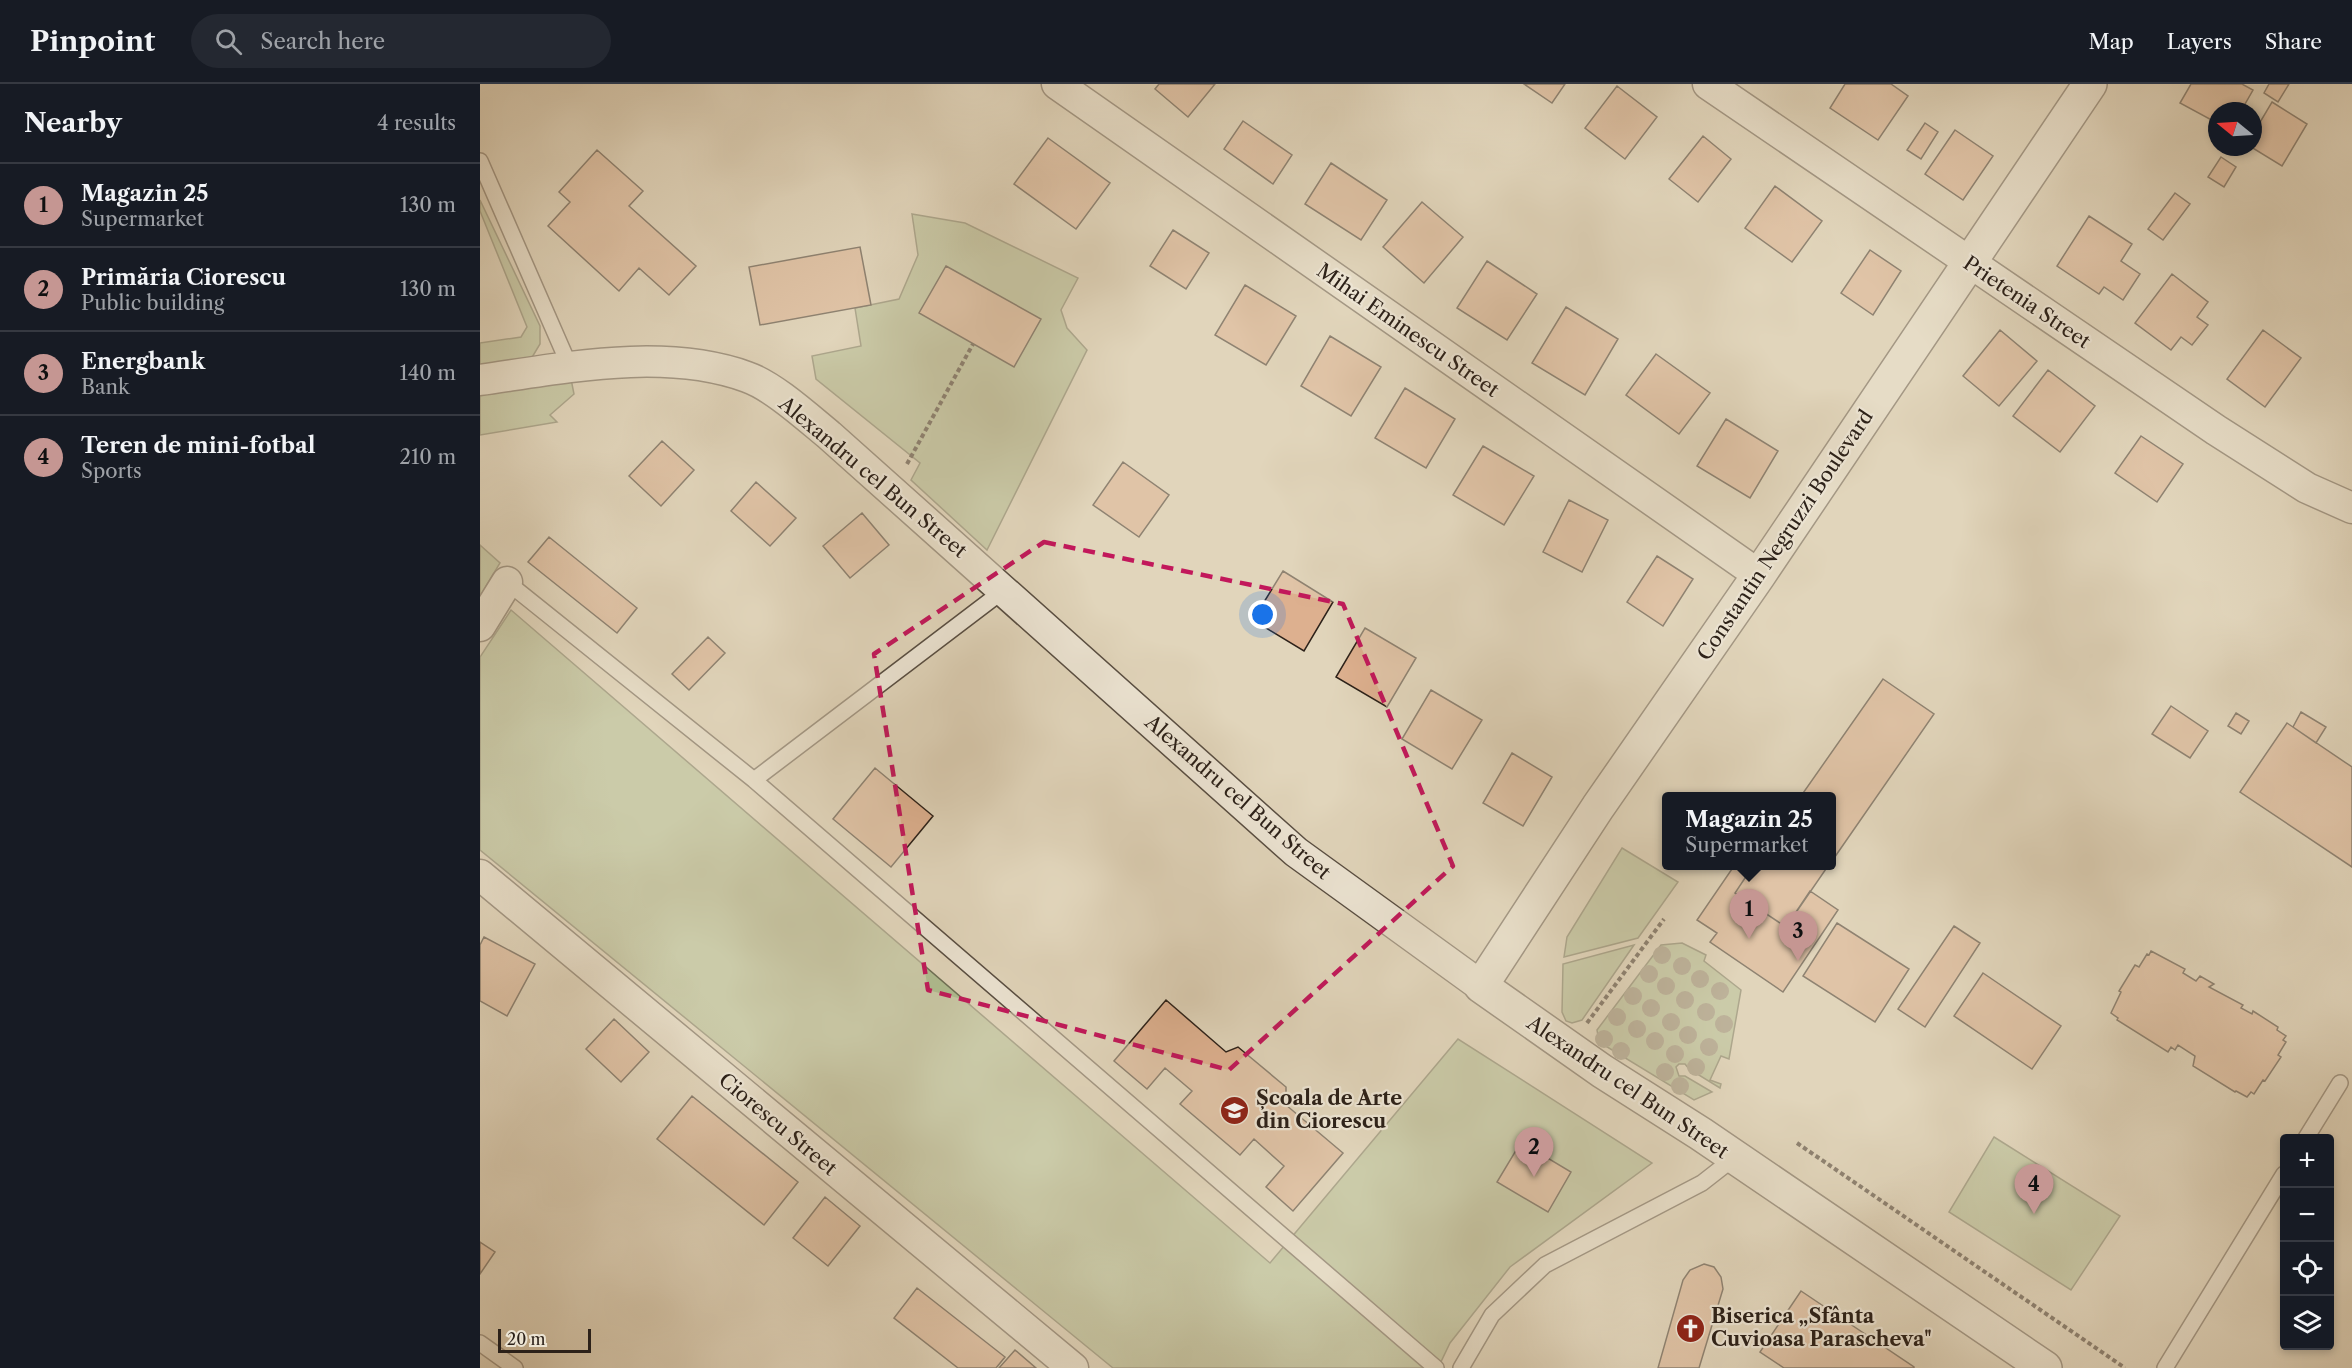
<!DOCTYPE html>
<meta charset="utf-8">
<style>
:root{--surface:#171b24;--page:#242831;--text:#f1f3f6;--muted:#9ea1a6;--line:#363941;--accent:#c59692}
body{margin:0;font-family:"Libre Caslon Text",serif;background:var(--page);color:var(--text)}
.controls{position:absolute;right:18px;bottom:18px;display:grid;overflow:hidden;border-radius:6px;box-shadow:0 3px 9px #0003}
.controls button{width:54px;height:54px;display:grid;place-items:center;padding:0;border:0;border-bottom:2px solid var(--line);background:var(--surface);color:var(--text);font:30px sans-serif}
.compass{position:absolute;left:1728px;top:18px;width:54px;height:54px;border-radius:50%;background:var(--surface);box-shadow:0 3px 9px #0003;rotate:288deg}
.scale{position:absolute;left:18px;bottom:15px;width:93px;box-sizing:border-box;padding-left:6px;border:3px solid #2c2119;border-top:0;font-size:16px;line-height:21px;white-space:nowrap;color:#2c2119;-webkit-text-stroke:4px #ece4d3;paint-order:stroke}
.you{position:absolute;left:783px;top:531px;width:21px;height:21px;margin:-15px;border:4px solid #fff;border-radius:50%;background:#1a73e8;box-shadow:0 0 0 9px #1a73e833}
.badge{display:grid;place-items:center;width:39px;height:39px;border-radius:50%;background:var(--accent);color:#111;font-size:20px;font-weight:700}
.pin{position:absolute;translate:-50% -50px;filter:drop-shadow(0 2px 3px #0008)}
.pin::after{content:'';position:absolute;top:32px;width:21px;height:18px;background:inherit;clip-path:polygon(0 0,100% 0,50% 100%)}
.popup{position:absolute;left:1182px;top:708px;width:174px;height:78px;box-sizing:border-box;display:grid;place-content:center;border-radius:6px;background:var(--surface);filter:drop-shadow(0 2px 4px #0005);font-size:20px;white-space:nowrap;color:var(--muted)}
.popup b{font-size:22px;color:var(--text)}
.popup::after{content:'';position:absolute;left:50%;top:100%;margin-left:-12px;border:12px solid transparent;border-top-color:var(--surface)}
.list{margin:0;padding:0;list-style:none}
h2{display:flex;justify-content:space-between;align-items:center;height:78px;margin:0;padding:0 24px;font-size:26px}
h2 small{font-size:20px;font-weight:400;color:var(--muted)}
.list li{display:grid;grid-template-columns:39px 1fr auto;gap:18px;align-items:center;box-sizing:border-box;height:84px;padding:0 24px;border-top:2px solid var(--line)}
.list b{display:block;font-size:22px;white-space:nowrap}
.list p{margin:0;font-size:20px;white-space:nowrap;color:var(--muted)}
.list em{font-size:20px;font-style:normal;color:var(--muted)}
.icon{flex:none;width:33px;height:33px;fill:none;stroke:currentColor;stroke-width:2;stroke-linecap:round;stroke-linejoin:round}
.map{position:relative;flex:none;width:1872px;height:1284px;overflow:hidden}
header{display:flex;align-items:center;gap:36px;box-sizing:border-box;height:84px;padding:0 30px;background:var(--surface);border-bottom:2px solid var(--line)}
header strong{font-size:28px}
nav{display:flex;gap:33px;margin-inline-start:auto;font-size:21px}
.search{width:420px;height:54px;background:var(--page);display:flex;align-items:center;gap:15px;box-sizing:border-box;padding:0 21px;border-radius:33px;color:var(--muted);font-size:22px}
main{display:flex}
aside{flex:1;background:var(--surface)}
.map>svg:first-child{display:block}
.green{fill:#b0be92;stroke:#6e7056;stroke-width:1.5}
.building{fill:#ddb08f;stroke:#2c2119;stroke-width:1.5}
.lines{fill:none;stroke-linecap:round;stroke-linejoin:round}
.service-casing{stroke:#594e42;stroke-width:18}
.minor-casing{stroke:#594e42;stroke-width:33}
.tertiary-casing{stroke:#594e42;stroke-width:36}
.path{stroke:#2c2119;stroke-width:4;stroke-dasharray:4.5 3;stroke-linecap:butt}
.service{stroke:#ece4d3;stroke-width:15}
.minor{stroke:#ece4d3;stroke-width:30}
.tertiary{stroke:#ece4d3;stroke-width:33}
.tree{fill:#908772}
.marked{fill:none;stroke:#c2185b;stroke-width:4.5;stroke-dasharray:12 8;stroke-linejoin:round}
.labels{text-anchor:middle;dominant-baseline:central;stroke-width:4.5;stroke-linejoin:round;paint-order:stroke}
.street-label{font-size:20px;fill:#2c2119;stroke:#ece4d3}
.poi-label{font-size:20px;font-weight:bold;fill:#2c2119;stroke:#ece4d3;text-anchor:start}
</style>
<header>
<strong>Pinpoint</strong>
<div class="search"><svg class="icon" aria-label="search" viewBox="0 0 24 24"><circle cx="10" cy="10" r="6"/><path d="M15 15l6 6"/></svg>Search here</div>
<nav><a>Map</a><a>Layers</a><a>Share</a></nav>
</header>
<main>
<aside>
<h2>Nearby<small>4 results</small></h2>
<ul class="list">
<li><span class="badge">1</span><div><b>Magazin 25</b><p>Supermarket</p></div><em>130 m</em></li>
<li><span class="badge">2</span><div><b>Primăria Ciorescu</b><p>Public building</p></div><em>130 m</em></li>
<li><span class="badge">3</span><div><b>Energbank</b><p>Bank</p></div><em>140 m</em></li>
<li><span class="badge">4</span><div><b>Teren de mini-fotbal</b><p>Sports</p></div><em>210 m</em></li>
</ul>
</aside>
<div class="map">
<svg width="1872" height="1284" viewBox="0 0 1872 1284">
<rect width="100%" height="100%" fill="#e1d5bb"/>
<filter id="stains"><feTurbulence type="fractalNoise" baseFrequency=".00333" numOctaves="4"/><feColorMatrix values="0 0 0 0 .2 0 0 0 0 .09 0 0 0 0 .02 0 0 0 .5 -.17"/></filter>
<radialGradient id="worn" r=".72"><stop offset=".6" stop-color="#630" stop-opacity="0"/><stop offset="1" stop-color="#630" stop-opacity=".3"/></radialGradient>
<path class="green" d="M 0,116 L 60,242 L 60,260 L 51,275 L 0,282 L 0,259 L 41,253 L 47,243 L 0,127 Z
M 432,130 L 485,139 L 598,194 L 581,226 L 587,244 L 607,266 L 507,466 L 431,396 L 440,379 L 336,295 L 332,272 L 381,262 L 375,224 L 419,215 L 438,171 Z
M 91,295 L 94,310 L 70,331 L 77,338 L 0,351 L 0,310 Z
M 0,461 L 20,479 L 0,512 Z
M 31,526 L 790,1179 L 978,955 L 1172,1079 L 1030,1183 L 970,1259 L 958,1284 L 633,1284 L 0,766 L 0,573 Z
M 1142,764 L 1198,798 L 1158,854 L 1084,873 L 1087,853 Z
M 1202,859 L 1226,871 L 1224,877 L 1261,906 L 1249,975 L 1241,972 L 1230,996 L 1241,1000 L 1240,1004 L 1209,985 L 1205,980 L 1199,980 L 1196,983 L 1199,992 L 1205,992 L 1232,1008 L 1214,1016 L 1119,958 L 1117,946 L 1181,861 Z
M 1154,861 L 1102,936 L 1092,939 L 1086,937 L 1082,928 L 1083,880 Z
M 1514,1053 L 1640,1132 L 1591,1206 L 1469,1128 Z"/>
<path class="building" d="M 679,0 L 735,0 L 708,33 L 675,5 Z
M 1044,0 L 1085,0 L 1072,19 Z
M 1365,0 L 1411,0 L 1428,12 L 1398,56 L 1350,24 Z
M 1711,0 L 1762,0 L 1773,6 L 1761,27 L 1737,27 L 1737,39 L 1700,19 Z
M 1789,0 L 1809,0 L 1798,18 L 1784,9 Z
M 1137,2 L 1177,33 L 1145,75 L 1105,44 Z
M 1792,18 L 1827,40 L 1802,82 L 1771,63 L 1773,63 L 1773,50 Z
M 763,37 L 812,71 L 793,100 L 744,65 Z
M 1445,39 L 1458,48 L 1441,75 L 1427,66 Z
M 1475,46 L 1513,72 L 1483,116 L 1445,90 Z
M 1223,52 L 1251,75 L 1218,118 L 1189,95 Z
M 568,54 L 630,99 L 596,145 L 534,100 Z
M 117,66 L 163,107 L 149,122 L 216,182 L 189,211 L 159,184 L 139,207 L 68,142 L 90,118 L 79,108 Z
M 1741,73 L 1756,83 L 1744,103 L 1728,93 Z
M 851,79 L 907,116 L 881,156 L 825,120 Z
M 1295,102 L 1342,137 L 1312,178 L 1265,144 Z
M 1695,109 L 1710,120 L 1683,156 L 1668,145 Z
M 942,118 L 983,153 L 944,199 L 903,163 Z
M 1609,132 L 1652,160 L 1641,177 L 1660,190 L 1643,216 L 1624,203 L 1619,210 L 1577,182 Z
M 693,146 L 729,169 L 706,205 L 670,182 Z
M 380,163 L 391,221 L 280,241 L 269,183 Z
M 1390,166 L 1421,187 L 1393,231 L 1361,209 Z
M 1007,177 L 1057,210 L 1027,256 L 977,224 Z
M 466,182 L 561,235 L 534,283 L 439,229 Z
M 1692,190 L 1728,218 L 1717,233 L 1728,241 L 1712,261 L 1701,253 L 1691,266 L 1655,239 Z
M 765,201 L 816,232 L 786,281 L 735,251 Z
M 1086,223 L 1138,255 L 1105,311 L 1052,279 Z
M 1520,246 L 1557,277 L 1519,322 L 1483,292 Z
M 1783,246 L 1821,274 L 1785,323 L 1747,295 Z
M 850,252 L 901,283 L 871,332 L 821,302 Z
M 1176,270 L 1230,309 L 1199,350 L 1146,311 Z
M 1568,286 L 1615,322 L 1580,368 L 1533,332 Z
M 925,304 L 975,335 L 946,384 L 895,354 Z
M 1246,335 L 1298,367 L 1270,414 L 1217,382 Z
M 1661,352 L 1703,380 L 1677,418 L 1635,389 Z
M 182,357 L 214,386 L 181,422 L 149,392 Z
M 1003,362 L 1054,392 L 1024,441 L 973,411 Z
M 643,378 L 689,411 L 659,453 L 613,421 Z
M 276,398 L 316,434 L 290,462 L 251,427 Z
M 1089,416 L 1128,436 L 1102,488 L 1063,468 Z
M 382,429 L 409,461 L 370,494 L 343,462 Z
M 69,453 L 157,524 L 137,549 L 48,478 Z
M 1177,472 L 1213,495 L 1183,542 L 1147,518 Z
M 803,487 L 853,518 L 824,567 L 773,536 Z
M 885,544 L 936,574 L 907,623 L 856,593 Z
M 228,553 L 245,569 L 209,606 L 192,590 Z
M 1403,595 L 1454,630 L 1352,777 L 1352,712 L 1321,712 Z
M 951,606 L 1002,636 L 972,685 L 922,655 Z
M 1691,622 L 1728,647 L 1710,674 L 1672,650 Z
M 1821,628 L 1846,643 L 1836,659 L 1813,643 Z
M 1756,629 L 1769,637 L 1761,650 L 1748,642 Z
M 1807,639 L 1872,683 L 1872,783 L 1760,708 Z
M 1032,669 L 1072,693 L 1043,742 L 1003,719 Z
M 395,684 L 453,732 L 411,783 L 353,735 Z
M 1254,782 L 1273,782 L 1255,809 L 1306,843 L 1330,807 L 1358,826 L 1303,908 L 1230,858 L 1237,849 L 1217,836 Z
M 1273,782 L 1348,782 L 1306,843 L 1255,809 Z
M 1357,839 L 1429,885 L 1395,938 L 1323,892 Z
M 1474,842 L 1500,859 L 1445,943 L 1418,925 Z
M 4,853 L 55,880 L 27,932 L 0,917 L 0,861 Z
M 1671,867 L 1705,885 L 1703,889 L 1716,897 L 1720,892 L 1734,900 L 1729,903 L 1763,921 L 1761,924 L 1772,930 L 1773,927 L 1798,943 L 1797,946 L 1806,952 L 1803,956 L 1806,958 L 1798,971 L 1801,973 L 1785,997 L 1783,996 L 1774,1010 L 1771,1008 L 1767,1013 L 1756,1007 L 1755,1008 L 1713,982 L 1715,972 L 1698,961 L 1695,966 L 1691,963 L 1688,968 L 1637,936 L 1638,934 L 1631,929 L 1641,908 L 1639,907 L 1655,881 L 1659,883 L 1667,870 L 1669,871 Z
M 1503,889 L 1581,942 L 1552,985 L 1474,932 Z
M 686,916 L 746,968 L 758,963 L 806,1003 L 806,1021 L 863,1069 L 813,1127 L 786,1103 L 804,1082 L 774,1055 L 760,1071 L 700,1020 L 712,1007 L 685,984 L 667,1005 L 634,977 Z
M 134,935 L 169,968 L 141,998 L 106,965 Z
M 212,1012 L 318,1098 L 284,1141 L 177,1055 Z
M 1041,1058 L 1091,1088 L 1068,1128 L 1017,1098 Z
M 345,1113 L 380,1142 L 348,1182 L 313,1154 Z
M 0,1158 L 15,1168 L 0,1190 Z
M 1224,1180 L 1234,1183 L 1241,1193 L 1243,1205 L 1219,1284 L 1178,1284 L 1203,1196 L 1210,1186 Z
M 437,1204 L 525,1273 L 516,1284 L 478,1284 L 414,1234 Z
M 1321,1207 L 1434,1283 L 1434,1284 L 1304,1284 L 1280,1268 Z
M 535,1266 L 556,1284 L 519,1284 Z"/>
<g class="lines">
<defs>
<path id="service" d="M 0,77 L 90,283
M 27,498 L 274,696 L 956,1284
M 274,696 L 524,506
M 1826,1054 L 1860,999
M 0,1259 L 35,1284
M 981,1284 L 1012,1231 L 1065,1181 L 1222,1099 L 1254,1074
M 1685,1284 L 1804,1090"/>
<path id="minor" d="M 577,0 L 1279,491
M 1228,0 L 1736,346 L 1827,404 L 1872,424
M 0,296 C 84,284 184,263 267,293 C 293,302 327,333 349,351 L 816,768 L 1001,902
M 0,542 L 27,498
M 0,791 L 593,1284"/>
<path id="tertiary" d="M 1565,1284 L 1221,1050 L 1122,987 L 1001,902 L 1118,723 L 1279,491 L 1610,0"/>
</defs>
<use href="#service" class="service-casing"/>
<use href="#minor" class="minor-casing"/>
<use href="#tertiary" class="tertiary-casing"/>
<path class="path" d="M 427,380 L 493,260
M 1107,939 L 1184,835
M 1317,1059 L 1645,1284"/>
<use href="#service" class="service"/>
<use href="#minor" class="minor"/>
<use href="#tertiary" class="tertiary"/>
</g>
<g class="tree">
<circle cx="1182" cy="871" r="9"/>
<circle cx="1202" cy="882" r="9"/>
<circle cx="1169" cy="890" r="9"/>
<circle cx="1220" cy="895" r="9"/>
<circle cx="1186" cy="902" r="9"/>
<circle cx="1240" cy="907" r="9"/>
<circle cx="1153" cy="912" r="9"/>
<circle cx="1205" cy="916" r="9"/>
<circle cx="1171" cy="924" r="9"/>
<circle cx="1226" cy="928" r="9"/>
<circle cx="1137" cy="933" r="9"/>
<circle cx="1191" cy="938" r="9"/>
<circle cx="1244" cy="940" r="9"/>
<circle cx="1157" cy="945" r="9"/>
<circle cx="1208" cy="951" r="9"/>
<circle cx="1124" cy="955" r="9"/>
<circle cx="1175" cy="957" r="9"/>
<circle cx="1229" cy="963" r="9"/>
<circle cx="1141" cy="967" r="9"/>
<circle cx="1195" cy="970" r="9"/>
<circle cx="1216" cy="983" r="9"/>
<circle cx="1185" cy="988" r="9"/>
<circle cx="1200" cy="1002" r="9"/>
</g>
<path d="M0 0H1872V1284H0ZM 564,458 L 863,520 L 973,782 L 749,986 L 448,906 L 394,570 Z" fill="#e1d5bb" fill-opacity=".55" fill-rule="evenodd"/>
<path class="marked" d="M 564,458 L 863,520 L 973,782 L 749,986 L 448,906 L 394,570 Z"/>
<defs>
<symbol id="school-disc" viewBox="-11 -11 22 22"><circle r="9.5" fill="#8f2418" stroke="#ece4d3"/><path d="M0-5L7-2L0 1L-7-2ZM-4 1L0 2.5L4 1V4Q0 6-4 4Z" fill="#fff"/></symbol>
<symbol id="church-disc" viewBox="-11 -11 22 22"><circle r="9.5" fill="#8f2418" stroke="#ece4d3"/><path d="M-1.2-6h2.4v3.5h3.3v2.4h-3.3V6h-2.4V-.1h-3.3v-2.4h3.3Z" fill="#fff"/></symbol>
</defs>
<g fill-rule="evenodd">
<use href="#school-disc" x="738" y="1010" width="33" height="33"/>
<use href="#church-disc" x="1194" y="1228" width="33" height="33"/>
</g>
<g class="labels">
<g class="street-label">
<text transform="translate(1547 218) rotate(34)">Prietenia Street</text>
<text transform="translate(928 246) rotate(35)">Mihai Eminescu Street</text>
<text transform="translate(393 393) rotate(40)">Alexandru cel Bun Street</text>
<text transform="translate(1305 451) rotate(-56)">Constantin Negruzzi Boulevard</text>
<text transform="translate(758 713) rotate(41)">Alexandru cel Bun Street</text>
<text transform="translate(1148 1003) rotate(34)">Alexandru cel Bun Street</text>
<text transform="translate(298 1040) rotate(40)">Ciorescu Street</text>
</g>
<g class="poi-label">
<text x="776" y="1014">Școala de Arte<tspan x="776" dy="23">din Ciorescu</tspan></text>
<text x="1231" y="1232">Biserica „Sfânta<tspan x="1231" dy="23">Cuvioasa Parascheva"</tspan></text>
</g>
</g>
<rect width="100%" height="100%" filter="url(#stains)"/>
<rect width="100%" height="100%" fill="url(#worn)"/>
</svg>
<div class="controls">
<button>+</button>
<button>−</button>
<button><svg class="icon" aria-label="locate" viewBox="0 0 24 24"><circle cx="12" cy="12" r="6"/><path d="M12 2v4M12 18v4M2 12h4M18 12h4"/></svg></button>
<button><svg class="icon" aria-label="layers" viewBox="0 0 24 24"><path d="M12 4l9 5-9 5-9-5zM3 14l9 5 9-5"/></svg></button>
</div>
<svg class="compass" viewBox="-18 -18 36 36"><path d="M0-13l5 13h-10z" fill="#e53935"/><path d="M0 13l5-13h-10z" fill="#9ea1a6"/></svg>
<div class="scale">20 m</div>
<div class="you"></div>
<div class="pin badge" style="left:1269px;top:855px">1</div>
<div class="popup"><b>Magazin 25</b>Supermarket</div>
<div class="pin badge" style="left:1054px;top:1093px">2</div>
<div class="pin badge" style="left:1318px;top:877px">3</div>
<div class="pin badge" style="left:1554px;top:1130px">4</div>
</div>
</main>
